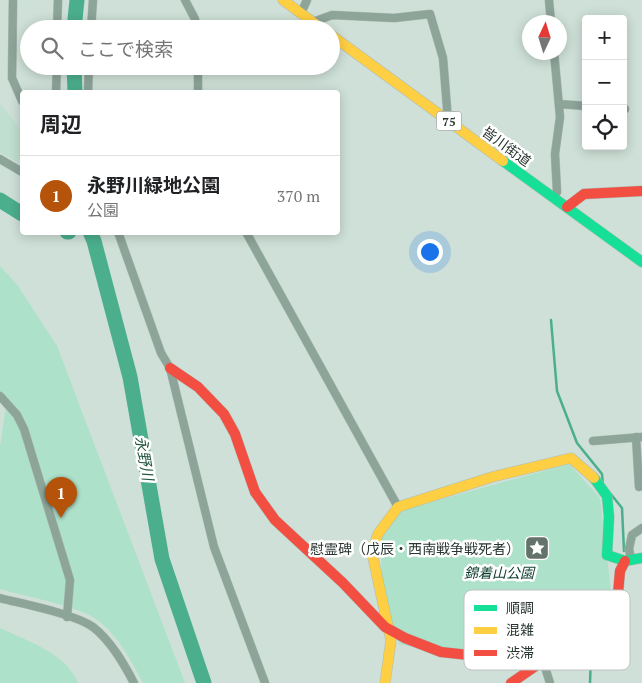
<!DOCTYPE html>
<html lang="ja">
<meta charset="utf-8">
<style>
:root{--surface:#fff;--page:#f6f6f6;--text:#202124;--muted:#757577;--line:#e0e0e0;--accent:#b45309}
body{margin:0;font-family:"PT Serif","Noto Sans JP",serif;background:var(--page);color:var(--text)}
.controls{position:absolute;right:15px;top:15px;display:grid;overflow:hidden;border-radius:5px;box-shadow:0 2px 12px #0003}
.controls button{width:45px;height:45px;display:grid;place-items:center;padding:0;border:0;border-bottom:1px solid var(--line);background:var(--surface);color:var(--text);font:25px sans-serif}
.compass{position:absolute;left:522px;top:15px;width:45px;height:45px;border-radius:50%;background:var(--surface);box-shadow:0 2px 12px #0003;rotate:4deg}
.you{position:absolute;left:429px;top:251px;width:18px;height:18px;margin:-12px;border:4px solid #fff;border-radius:50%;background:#1a73e8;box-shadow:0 0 0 8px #1a73e833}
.badge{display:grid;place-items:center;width:32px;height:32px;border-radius:50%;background:var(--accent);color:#fff;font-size:16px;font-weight:700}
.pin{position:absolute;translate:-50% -41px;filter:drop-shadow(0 1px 2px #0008)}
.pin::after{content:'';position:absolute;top:26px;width:18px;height:15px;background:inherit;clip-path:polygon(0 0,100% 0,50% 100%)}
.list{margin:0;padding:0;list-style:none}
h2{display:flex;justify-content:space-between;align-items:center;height:65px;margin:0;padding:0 20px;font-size:21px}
h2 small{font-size:16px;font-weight:400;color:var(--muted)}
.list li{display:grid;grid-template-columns:32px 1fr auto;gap:15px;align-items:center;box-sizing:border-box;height:80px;padding:0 20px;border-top:1px solid var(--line)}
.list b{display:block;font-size:19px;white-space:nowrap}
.list p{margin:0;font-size:16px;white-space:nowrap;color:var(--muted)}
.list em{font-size:16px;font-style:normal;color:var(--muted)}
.icon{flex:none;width:28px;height:28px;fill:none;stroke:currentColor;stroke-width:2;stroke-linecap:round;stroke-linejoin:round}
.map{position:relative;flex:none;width:642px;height:683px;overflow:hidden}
.search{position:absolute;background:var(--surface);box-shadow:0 2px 12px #0003;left:20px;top:20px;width:320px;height:55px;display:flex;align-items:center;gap:12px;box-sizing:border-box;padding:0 18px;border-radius:28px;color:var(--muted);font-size:19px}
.panel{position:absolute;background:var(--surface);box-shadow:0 2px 12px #0003;left:20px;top:90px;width:320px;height:145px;border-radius:5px}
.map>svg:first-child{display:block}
.built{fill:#c0dfd0}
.green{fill:#ade1c9}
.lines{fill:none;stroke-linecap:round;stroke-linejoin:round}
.stream{stroke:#4baf8e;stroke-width:2.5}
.river{stroke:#4baf8e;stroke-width:15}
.street-casing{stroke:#afbcb6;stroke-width:9}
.fast-casing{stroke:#afbcb6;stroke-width:11}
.slow-casing{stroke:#afbcb6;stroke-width:11}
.jam-casing{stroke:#afbcb6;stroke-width:11}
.street{stroke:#8da499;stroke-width:8}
.fast{stroke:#16e098;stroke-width:10}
.slow{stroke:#ffcf43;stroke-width:10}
.jam{stroke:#f24e42;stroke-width:10}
.labels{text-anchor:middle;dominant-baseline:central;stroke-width:5;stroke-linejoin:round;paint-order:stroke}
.shield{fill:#fff;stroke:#69726e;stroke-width:1}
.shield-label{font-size:12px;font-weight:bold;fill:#293630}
.street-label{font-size:14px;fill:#293630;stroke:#fff}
.poi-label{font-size:14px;fill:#293630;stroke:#fff;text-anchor:end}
.park-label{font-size:14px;font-style:italic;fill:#0a3d2b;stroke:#fff}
.water-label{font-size:15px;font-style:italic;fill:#255541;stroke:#fff}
.key{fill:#fff;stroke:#bfc3c1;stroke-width:1}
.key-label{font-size:14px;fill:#293630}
</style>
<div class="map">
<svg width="642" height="683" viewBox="0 0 642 683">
<rect width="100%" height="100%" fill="#cee0d7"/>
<path class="built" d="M 0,103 L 21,131 L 22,151 L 18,162 L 0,152 Z"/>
<path class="green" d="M 0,266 L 18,286 L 57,346 L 185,683 L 143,683 C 130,658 112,624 85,613 C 59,602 28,597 0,589 L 0,447 L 6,406 L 0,401 Z
M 569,464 L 600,498 L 611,591 L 594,631 L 492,663 L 399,644 L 381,583 L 382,536 L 402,510 Z
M 0,628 C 27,641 66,653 78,683 L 0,683 Z"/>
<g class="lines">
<path class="stream" d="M 551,320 L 557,391 L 577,443 L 602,474 L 603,485
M 610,493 L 622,508 L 624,551
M 590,683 L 591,655 C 607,646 615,636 623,618"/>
<path class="river" d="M 74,29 L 77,0
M 74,66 L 75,92
M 0,200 L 22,214
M 67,232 L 69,232
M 90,232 L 94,241 L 130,377 L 162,559 L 204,683"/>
<defs>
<path id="street" d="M 13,0 L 12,78 L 22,101
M 185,0 L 195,19 L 196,29
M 549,0 L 551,22
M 301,13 L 307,0
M 313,22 L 332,15 L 394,18 L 430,14 L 443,58 L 448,120
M 57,29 L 58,0
M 91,29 L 93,0
M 198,66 L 198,92
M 56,92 L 57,66
M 88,92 L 89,66
M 559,104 L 586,106
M 623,109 L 625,109
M 0,159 L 22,172
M 553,197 L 557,192 L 555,154 L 560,117 L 554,52
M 118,232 L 161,353 L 170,368 L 214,547 L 265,683
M 246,232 L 398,507
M 0,396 L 17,415 L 24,429 L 70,580 L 67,617
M 636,437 L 639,487
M 593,441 L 642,437
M 631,559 L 629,549 L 632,535 L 642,528
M 0,598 C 23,604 75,614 93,627 C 111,641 124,664 134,683
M 543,661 L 550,683"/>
<path id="fast" d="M 503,161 L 642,262
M 594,478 L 607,496 L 609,517 L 607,555 L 625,561 L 642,558"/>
<path id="slow" d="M 283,0 L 322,29
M 331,35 L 503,161
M 385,683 L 391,640 L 372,553 L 378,534 L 398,507 L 492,477 L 571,458 L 594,478"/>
<path id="jam" d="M 567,207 L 584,194 L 642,191
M 170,368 L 198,387 L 224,414 L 235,434 L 255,492 L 275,520 L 343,583 L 385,627 L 405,638 L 441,652 L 515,660 L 529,670
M 511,683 L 543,661 L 589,645 L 604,633 L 617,605 L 620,571 L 625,561"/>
</defs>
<use href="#street" class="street-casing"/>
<use href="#fast" class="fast-casing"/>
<use href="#slow" class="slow-casing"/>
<use href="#jam" class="jam-casing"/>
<use href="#street" class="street"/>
<use href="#fast" class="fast"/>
<use href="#slow" class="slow"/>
<use href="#jam" class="jam"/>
</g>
<defs>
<symbol id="sight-square" viewBox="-11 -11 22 22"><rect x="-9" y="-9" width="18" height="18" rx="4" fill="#63726a" stroke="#fff"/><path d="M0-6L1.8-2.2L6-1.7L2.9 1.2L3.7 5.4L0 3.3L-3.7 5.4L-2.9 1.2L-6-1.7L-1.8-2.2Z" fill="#fff"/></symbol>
</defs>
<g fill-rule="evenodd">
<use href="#sight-square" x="523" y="534" width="28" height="28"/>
</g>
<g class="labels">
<rect class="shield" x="436.5" y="111.5" width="25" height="19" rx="4"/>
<g class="shield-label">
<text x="449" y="121">75</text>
</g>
<g class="street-label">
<text transform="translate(507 146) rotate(36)">皆川街道</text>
</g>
<g class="poi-label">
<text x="520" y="548">慰霊碑（戊辰・西南戦争戦死者）</text>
</g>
<g class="park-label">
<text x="499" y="572">錦着山公園</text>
</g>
<g class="water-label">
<text transform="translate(145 458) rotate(80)">永野川</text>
</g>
</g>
<rect x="464" y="590" width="166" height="80" rx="8" class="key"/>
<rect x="474" y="605" width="23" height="6" fill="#16e098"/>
<rect x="474" y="627" width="23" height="7" fill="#ffcf43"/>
<rect x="474" y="650" width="23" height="6" fill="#f24e42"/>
<g class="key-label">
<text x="506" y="613">順調</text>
<text x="506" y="635">混雑</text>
<text x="506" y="658">渋滞</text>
</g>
</svg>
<div class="controls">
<button>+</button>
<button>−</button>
<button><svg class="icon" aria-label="locate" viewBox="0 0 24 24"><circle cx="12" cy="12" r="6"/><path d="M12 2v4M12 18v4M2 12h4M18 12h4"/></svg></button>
</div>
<svg class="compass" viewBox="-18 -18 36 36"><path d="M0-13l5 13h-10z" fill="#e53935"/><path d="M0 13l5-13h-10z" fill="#757577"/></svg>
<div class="you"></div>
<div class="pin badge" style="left:61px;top:518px">1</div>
<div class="search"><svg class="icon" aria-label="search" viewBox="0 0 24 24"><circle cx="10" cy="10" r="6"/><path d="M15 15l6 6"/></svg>ここで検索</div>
<section class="panel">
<h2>周辺<small></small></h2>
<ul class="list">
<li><span class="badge">1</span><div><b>永野川緑地公園</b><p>公園</p></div><em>370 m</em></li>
</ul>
</section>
</div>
